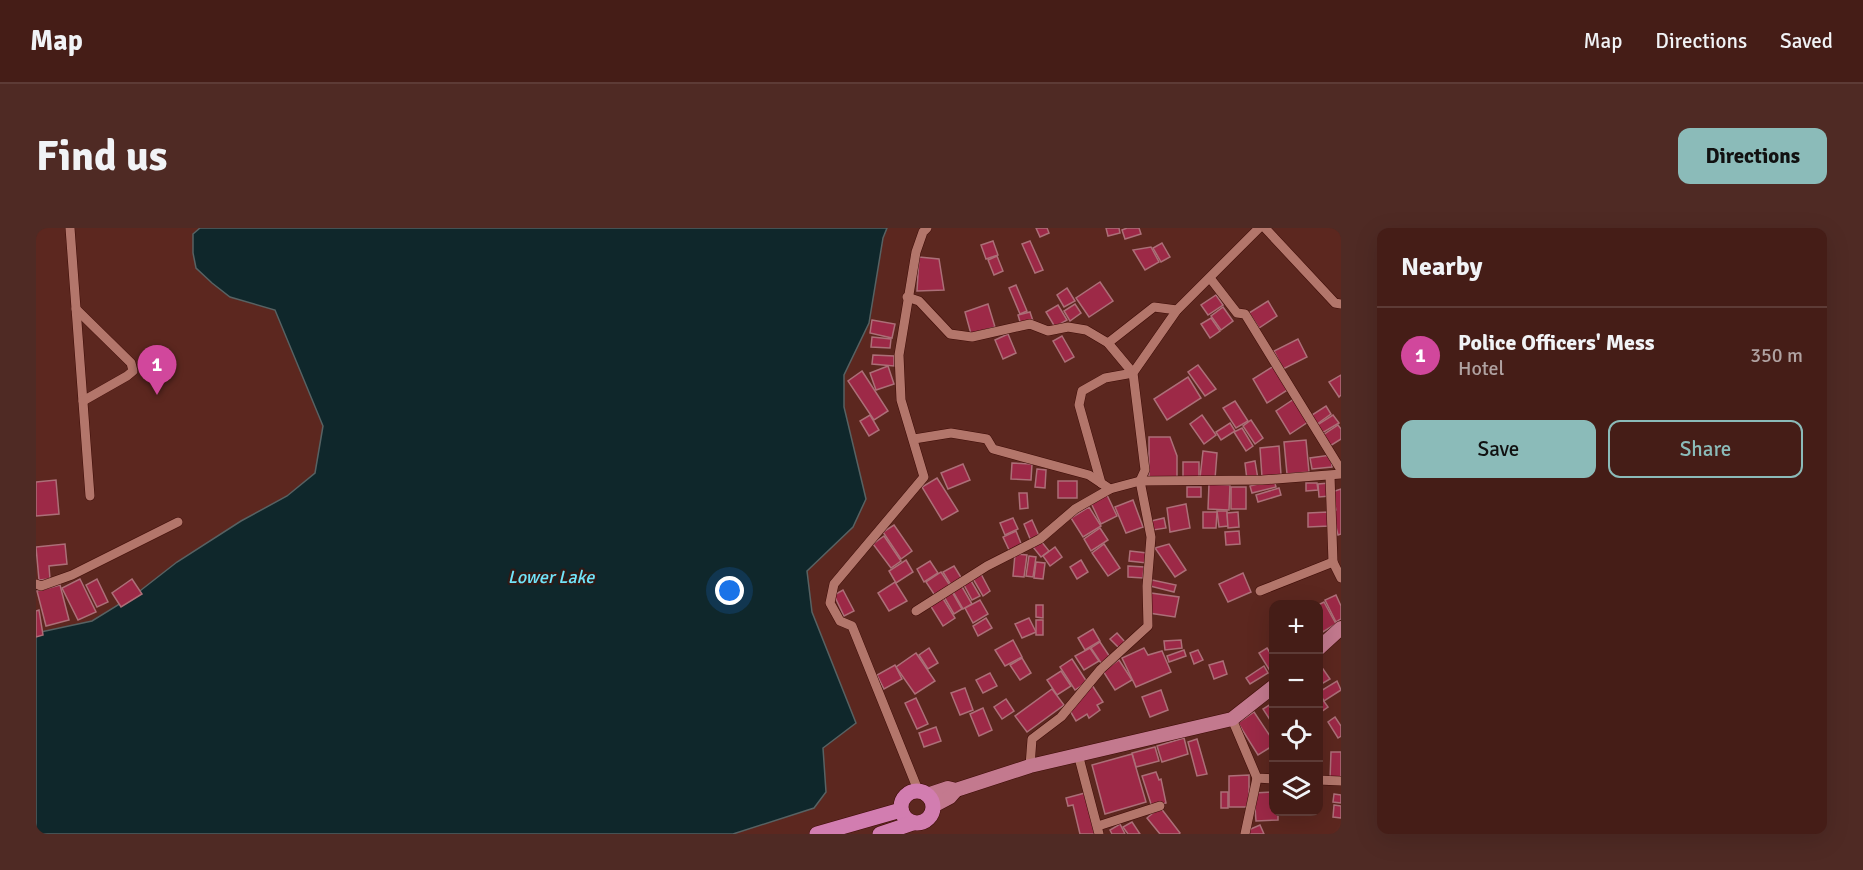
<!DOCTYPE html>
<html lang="en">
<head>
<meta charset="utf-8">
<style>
	:root { --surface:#451d17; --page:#4f2a24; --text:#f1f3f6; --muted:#b0a2a1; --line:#5d3b36; --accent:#8bbbb9 }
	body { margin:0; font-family:Signika,sans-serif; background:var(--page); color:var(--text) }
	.controls { position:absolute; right:18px; bottom:18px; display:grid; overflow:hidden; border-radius:12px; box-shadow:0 6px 24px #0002 }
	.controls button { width:54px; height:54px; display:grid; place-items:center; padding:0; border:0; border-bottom:2px solid var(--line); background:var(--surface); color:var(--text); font:30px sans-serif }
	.you { position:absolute; left:694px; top:363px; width:21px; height:21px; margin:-15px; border:4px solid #fff; border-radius:50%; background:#1a73e8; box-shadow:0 0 0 9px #1a73e833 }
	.badge { display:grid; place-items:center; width:39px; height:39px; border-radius:50%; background:var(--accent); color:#fff; font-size:20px; font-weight:700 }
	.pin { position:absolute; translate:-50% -50px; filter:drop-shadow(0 2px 3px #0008) }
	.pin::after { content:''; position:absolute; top:32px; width:21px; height:18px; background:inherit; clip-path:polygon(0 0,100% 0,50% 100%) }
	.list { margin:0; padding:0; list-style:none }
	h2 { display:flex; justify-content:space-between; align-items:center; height:78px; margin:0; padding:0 24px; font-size:26px }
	h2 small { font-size:20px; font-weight:400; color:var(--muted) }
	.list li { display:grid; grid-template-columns:39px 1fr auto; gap:18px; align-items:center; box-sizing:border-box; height:96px; padding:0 24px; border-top:2px solid var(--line) }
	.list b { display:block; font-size:22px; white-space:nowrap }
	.list p { margin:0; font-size:20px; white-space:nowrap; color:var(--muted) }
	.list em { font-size:20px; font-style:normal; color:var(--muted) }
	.actions { display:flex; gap:12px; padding:18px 24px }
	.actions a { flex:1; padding:14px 0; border:2px solid var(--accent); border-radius:12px; text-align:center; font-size:21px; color:var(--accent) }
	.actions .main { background:var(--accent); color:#111 }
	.icon { flex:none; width:33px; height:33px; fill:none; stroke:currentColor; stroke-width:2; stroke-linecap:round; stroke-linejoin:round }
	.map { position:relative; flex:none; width:1305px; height:606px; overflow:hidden; border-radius:12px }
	header { display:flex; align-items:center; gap:36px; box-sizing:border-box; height:84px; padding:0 30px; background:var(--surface); border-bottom:2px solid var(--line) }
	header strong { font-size:28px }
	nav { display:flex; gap:33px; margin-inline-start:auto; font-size:21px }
	.intro { display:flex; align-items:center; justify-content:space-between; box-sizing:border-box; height:144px; padding:0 36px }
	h1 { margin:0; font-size:42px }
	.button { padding:15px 27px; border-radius:12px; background:var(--accent); color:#111; font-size:21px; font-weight:700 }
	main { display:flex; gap:36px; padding:0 36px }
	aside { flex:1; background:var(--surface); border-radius:12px; box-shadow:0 6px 24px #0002 }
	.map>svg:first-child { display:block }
	.water { fill:#0f272b; stroke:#576263; stroke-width:1.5 }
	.building { fill:#9d2947; stroke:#ac6f78; stroke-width:1.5 }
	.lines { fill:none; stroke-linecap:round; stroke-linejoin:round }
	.minor-casing { stroke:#3e0c07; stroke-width:10 }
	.secondary-casing { stroke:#3e0c07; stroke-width:15 }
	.primary-casing { stroke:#3e0c07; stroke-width:16 }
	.minor { stroke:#b3766b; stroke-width:9 }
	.secondary { stroke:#c3798e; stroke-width:14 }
	.primary { stroke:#d27db0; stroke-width:15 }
	.labels { text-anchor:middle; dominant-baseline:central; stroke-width:4.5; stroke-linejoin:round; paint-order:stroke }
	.water-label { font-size:18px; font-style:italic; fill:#71e6fb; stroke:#311915 }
</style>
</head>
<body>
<header>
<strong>Map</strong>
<nav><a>Map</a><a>Directions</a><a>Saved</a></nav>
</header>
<div class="intro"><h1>Find us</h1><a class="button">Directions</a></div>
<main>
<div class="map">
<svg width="1305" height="606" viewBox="0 0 1305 606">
	<rect width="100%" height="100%" fill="#5c271f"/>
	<polygon class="water" points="164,0 851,0 847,10 833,95 808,147 808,179 830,271 817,299 771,343 776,384 820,495 787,520 790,564 778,580 697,606 0,606 0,405 56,393 100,366 141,334 205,293 251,268 279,245 287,198 239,82 194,69 176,55 160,40 157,25 157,6"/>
	<g class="building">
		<polygon points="1000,0 1011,0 1013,5 1004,9"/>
		<polygon points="1070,0 1083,0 1084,5 1072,8"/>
		<polygon points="1091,0 1103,0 1105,6 1089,11 1086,2"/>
		<polygon points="957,13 962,27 950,31 945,17"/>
		<polygon points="994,13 1007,42 999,45 986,16"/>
		<polygon points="1126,15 1134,29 1125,34 1117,20"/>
		<polygon points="1115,19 1123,34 1109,42 1097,22"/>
		<polygon points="961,28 967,43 958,47 952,32"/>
		<polygon points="883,29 903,31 908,62 881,63"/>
		<polygon points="1064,54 1077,73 1053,89 1040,70"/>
		<polygon points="980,57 991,83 984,86 973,60"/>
		<polygon points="1031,60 1039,73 1028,79 1021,67"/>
		<polygon points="1180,67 1187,77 1172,87 1165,77"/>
		<polygon points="1232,73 1241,88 1223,100 1213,85"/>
		<polygon points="952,76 959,99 935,106 929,84"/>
		<polygon points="1039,76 1045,85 1034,93 1028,83"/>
		<polygon points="1022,77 1031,92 1019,99 1010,84"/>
		<polygon points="1187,79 1197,93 1185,102 1175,88"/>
		<polygon points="994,84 997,93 985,97 982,87"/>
		<polygon points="1175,90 1184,103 1174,110 1165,96"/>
		<polygon points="836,92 859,96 856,110 834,105"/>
		<polygon points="972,106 980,125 967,131 959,112"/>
		<polygon points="1026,108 1038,129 1029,134 1017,113"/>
		<polygon points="836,109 855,111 854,120 835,119"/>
		<polygon points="1262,111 1271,129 1247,141 1238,123"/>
		<polygon points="837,127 858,128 858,138 836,136"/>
		<polygon points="1162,137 1180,161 1169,168 1152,144"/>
		<polygon points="852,138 858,156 840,162 834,145"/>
		<polygon points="1238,138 1253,161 1231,175 1217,151"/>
		<polygon points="826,143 852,183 838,192 812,153"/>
		<polygon points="1305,147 1305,167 1303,169 1293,154"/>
		<polygon points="1152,149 1165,170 1131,192 1118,171"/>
		<polygon points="1258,171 1272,194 1254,206 1240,183"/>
		<polygon points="1199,173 1212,193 1200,200 1187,180"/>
		<polygon points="1290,178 1295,186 1281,196 1276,187"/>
		<polygon points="834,187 843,202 833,208 824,193"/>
		<polygon points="1166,187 1180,207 1168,216 1154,196"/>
		<polygon points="1297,187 1303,195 1286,205 1281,197"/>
		<polygon points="1215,192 1227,210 1219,216 1207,198"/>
		<polygon points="1194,195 1199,203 1185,212 1180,204"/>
		<polygon points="1302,197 1305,201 1305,211 1294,218 1287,207"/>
		<polygon points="1206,200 1217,218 1210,223 1198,204"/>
		<polygon points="1113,209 1134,209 1141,228 1141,249 1113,249"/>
		<polygon points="1270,212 1273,244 1251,246 1248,214"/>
		<polygon points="1243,218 1245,247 1226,249 1224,220"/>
		<polygon points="1167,223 1181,225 1179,251 1164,250"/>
		<polygon points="1295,227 1296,239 1276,241 1274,230"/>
		<polygon points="1219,233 1222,251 1211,252 1209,235"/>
		<rect x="1147" y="234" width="16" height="17"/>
		<polygon points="976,235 996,236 995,252 975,251"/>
		<polygon points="927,236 934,252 912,261 905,245"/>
		<polygon points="1001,241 1010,242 1009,260 999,259"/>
		<polygon points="901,250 922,283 906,292 886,259"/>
		<polygon points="20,252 23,286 0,288 0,254"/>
		<polygon points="1238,252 1240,259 1216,265 1214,258"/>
		<rect x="1022" y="253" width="19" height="17"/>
		<polygon points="1270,255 1281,255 1282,262 1270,263"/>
		<polygon points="1293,255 1294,268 1283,269 1282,256"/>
		<polygon points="1173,256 1194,257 1193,282 1172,281"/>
		<rect x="1151" y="259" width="14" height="10"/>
		<rect x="1195" y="259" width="15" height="22"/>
		<polygon points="1243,260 1245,267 1222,274 1220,267"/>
		<polygon points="1305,261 1305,306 1302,307 1296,283 1300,282 1296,264"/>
		<polygon points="983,265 991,265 992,280 984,281"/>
		<polygon points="1071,267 1081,288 1065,296 1055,275"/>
		<polygon points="1097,272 1107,299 1090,305 1079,279"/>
		<polygon points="1150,276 1154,300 1134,304 1131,280"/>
		<polygon points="1053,279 1065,298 1047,309 1035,290"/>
		<polygon points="1181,283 1191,283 1192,298 1183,299"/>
		<polygon points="1167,284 1181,284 1180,300 1167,300"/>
		<polygon points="1202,284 1203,299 1192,300 1191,285"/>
		<polygon points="1292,284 1293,298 1272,299 1272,285"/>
		<polygon points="977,290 982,301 969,307 964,295"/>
		<polygon points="1128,290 1130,300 1117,302 1115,293"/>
		<polygon points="996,292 1004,310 995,313 988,296"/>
		<polygon points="858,297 876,323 865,331 847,304"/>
		<polygon points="1064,300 1072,312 1055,323 1048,311"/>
		<polygon points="980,303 986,318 974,324 967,309"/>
		<polygon points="1203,303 1204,316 1190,317 1189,304"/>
		<polygon points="848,308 865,333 855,340 837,316"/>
		<polygon points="1005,313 1013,323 1005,329 997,319"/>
		<polygon points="29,316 31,336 13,338 14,351 3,352 0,319"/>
		<polygon points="1068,316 1084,340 1072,348 1056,325"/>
		<polygon points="1133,316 1150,342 1139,349 1119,320"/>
		<polygon points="1019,319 1026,329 1014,338 1007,328"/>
		<polygon points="1094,323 1111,325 1111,335 1093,333"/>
		<polygon points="979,326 991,327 988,349 977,348"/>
		<polygon points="993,328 1000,329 997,349 990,348"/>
		<polygon points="870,332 877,344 860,355 853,343"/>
		<polygon points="1045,332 1052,344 1041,351 1034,339"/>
		<polygon points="894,333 902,345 888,354 881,341"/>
		<polygon points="1000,334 1009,335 1007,351 998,350"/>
		<polygon points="918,338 926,351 915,357 907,344"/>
		<polygon points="1092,338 1108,339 1107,350 1092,349"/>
		<polygon points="905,344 915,359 900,369 890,354"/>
		<polygon points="944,344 954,363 947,368 936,349"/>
		<polygon points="1207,345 1215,364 1192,374 1183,356"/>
		<polygon points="44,351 60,384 42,392 26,360"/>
		<polygon points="61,351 72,374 61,379 50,357"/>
		<polygon points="96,351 106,366 85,379 76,365"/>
		<polygon points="934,351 944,368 936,372 927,355"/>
		<polygon points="1116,352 1140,357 1138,364 1114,358"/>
		<polygon points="859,354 871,373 853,383 842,365"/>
		<polygon points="24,357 33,392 10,398 1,363"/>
		<polygon points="925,357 936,376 927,381 916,362"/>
		<polygon points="807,362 818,383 808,388 798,367"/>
		<polygon points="915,362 926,381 918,386 907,367"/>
		<polygon points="1115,365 1143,369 1139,389 1113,385"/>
		<polygon points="1300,367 1305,378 1305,391 1300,394 1289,372"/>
		<polygon points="906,369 919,390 907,398 894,377"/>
		<polygon points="944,372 952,386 937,395 929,380"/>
		<polygon points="1288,374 1300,396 1285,405 1282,401 1282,377"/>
		<polygon points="1000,377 1007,377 1007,390 1000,389"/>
		<polygon points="3,382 7,407 0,409 0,383"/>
		<polygon points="950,390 956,400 942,408 937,398"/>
		<polygon points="993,390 1000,404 986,410 979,396"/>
		<rect x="1000" y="392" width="7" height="15"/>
		<polygon points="1057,401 1064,413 1049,422 1042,410"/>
		<polygon points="1081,405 1089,414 1083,420 1074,411"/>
		<polygon points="977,412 986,429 969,438 959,422"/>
		<polygon points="1145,412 1146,420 1129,422 1128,413"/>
		<polygon points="1064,414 1074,429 1065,435 1055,420"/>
		<polygon points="893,420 902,435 892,441 883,427"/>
		<polygon points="1054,420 1063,433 1048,442 1039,428"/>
		<polygon points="1108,420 1112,427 1126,423 1135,444 1100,459 1086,430"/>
		<polygon points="1231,420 1238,431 1238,440 1234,443 1223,425"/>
		<polygon points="1148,422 1150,428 1133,434 1131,428"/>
		<polygon points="1162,422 1167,432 1158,436 1154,425"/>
		<polygon points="880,425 899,453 879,466 860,439"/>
		<polygon points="986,430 995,445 984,452 974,437"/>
		<polygon points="1036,431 1051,454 1039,462 1024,439"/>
		<polygon points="1083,432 1096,452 1079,462 1067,443"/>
		<polygon points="1187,433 1191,446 1178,451 1173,437"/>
		<polygon points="859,437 866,451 848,461 841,447"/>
		<polygon points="1228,438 1232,445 1214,456 1210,450"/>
		<polygon points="1287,441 1294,451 1282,458 1282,444"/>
		<polygon points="1025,443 1035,458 1021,467 1011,452"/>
		<polygon points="954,445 961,458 947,465 940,452"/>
		<polygon points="1301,453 1305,462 1288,473 1283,464"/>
		<polygon points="1056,457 1067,474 1061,477 1064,482 1053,490 1051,486 1040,493 1033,481"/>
		<polygon points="929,460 937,482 924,487 915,465"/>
		<polygon points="1016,461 1028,477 991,504 979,488"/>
		<polygon points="1125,462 1132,482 1114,489 1106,469"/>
		<polygon points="1282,465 1292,479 1282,486"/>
		<polygon points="880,470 892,496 881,501 869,475"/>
		<polygon points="970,471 978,483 966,491 958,479"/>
		<polygon points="1238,474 1238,498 1227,481"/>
		<polygon points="947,480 956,502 943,508 934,486"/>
		<polygon points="1218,484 1238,514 1238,517 1222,527 1202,495"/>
		<polygon points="1299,489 1305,498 1305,508 1302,510 1292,494"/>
		<polygon points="900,499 905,513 888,519 883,505"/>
		<polygon points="1148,510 1152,526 1126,534 1121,518"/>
		<polygon points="1161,511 1171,546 1161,548 1152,514"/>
		<polygon points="1119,519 1123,533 1100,539 1096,525"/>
		<polygon points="1295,524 1305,524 1305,552 1294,552"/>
		<polygon points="1096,526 1110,574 1069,586 1056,537"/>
		<polygon points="1120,544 1123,552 1125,551 1130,575 1116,579 1106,548"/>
		<polygon points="1213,547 1213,579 1193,579 1193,548"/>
		<rect x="1185" y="564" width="7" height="16"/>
		<polygon points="1238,564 1238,584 1242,584 1242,592 1220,593 1218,565"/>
		<polygon points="1049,565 1059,606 1044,606 1037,577 1032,578 1030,570"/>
		<polygon points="1298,566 1305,567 1305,575 1297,574"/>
		<polygon points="1298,577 1305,578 1305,590 1297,589"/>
		<polygon points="1124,579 1144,605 1143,606 1124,606 1111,590"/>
		<polygon points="1096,594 1104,606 1092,606 1087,599"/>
		<polygon points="1084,596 1089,606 1076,606 1074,602"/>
		<polygon points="1224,597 1228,606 1211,606 1210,603"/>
	</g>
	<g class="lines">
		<defs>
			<g id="minor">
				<polyline points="34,0 54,268"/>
				<polyline points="1229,0 1299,75 1305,76"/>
				<polyline points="1174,50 1201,85 1209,86 1305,242"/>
				<polyline points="871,69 883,73 914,106 936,109 994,96 1012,103 1032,99 1050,102 1072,115 1097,145 1069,150 1046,163 1043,177 1065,255"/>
				<polyline points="40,81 95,135 97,143 91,148 47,173"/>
				<polyline points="1072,115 1118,79 1141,82"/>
				<polyline points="878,211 915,205 951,211 957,221 1053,247 1074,261 1104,253 1226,252 1305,246"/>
				<polyline points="1294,248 1297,334 1305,350"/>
				<polyline points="0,356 5,358 36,347 142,294"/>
				<polyline points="1224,363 1297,334"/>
				<polyline points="880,383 951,338 1004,311 1039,281 1074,261"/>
				<polyline points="1196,491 1221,550 1238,551"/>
				<polyline points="1042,526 1063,606"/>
				<polyline points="994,538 996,511 1025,489 1065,441 1112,398 1111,358 1115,309 1104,253 1109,242 1097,145 1141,82 1223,0"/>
				<polyline points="1282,552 1305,553"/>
				<polyline points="882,562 816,398 804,393 794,375 798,356 888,249 865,172 863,127 880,24 887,4 891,0"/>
				<polyline points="1062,598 1124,578"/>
				<polyline points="1209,606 1221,550"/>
			</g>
			<g id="secondary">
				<polyline points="1282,421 1305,400"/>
				<polyline points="891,567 912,560 920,562 994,538 1196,491 1238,458"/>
				<polyline points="897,578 914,569 920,562"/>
			</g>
			<g id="primary">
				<circle cx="881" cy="579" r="16"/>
				<polyline points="781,606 865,582"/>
				<polyline points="844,606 877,595"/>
			</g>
		</defs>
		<use href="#minor" class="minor-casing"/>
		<use href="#secondary" class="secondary-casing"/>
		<use href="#primary" class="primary-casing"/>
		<use href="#minor" class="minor"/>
		<use href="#secondary" class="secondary"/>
		<use href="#primary" class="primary"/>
	</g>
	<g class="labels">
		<g class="water-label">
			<text x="515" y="349">Lower Lake</text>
		</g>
	</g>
</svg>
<div class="controls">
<button>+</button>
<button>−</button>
<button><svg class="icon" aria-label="locate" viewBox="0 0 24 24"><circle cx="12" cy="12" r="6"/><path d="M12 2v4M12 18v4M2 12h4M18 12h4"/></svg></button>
<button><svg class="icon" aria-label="layers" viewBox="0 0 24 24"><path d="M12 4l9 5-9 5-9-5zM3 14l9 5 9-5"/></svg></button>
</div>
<div class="you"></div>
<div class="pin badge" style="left:121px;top:167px;background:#d1479c">1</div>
</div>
<aside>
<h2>Nearby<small></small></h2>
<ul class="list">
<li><span class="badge" style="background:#d1479c">1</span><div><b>Police Officers' Mess</b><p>Hotel</p></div><em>350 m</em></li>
</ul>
<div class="actions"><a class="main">Save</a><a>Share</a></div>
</aside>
</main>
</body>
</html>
